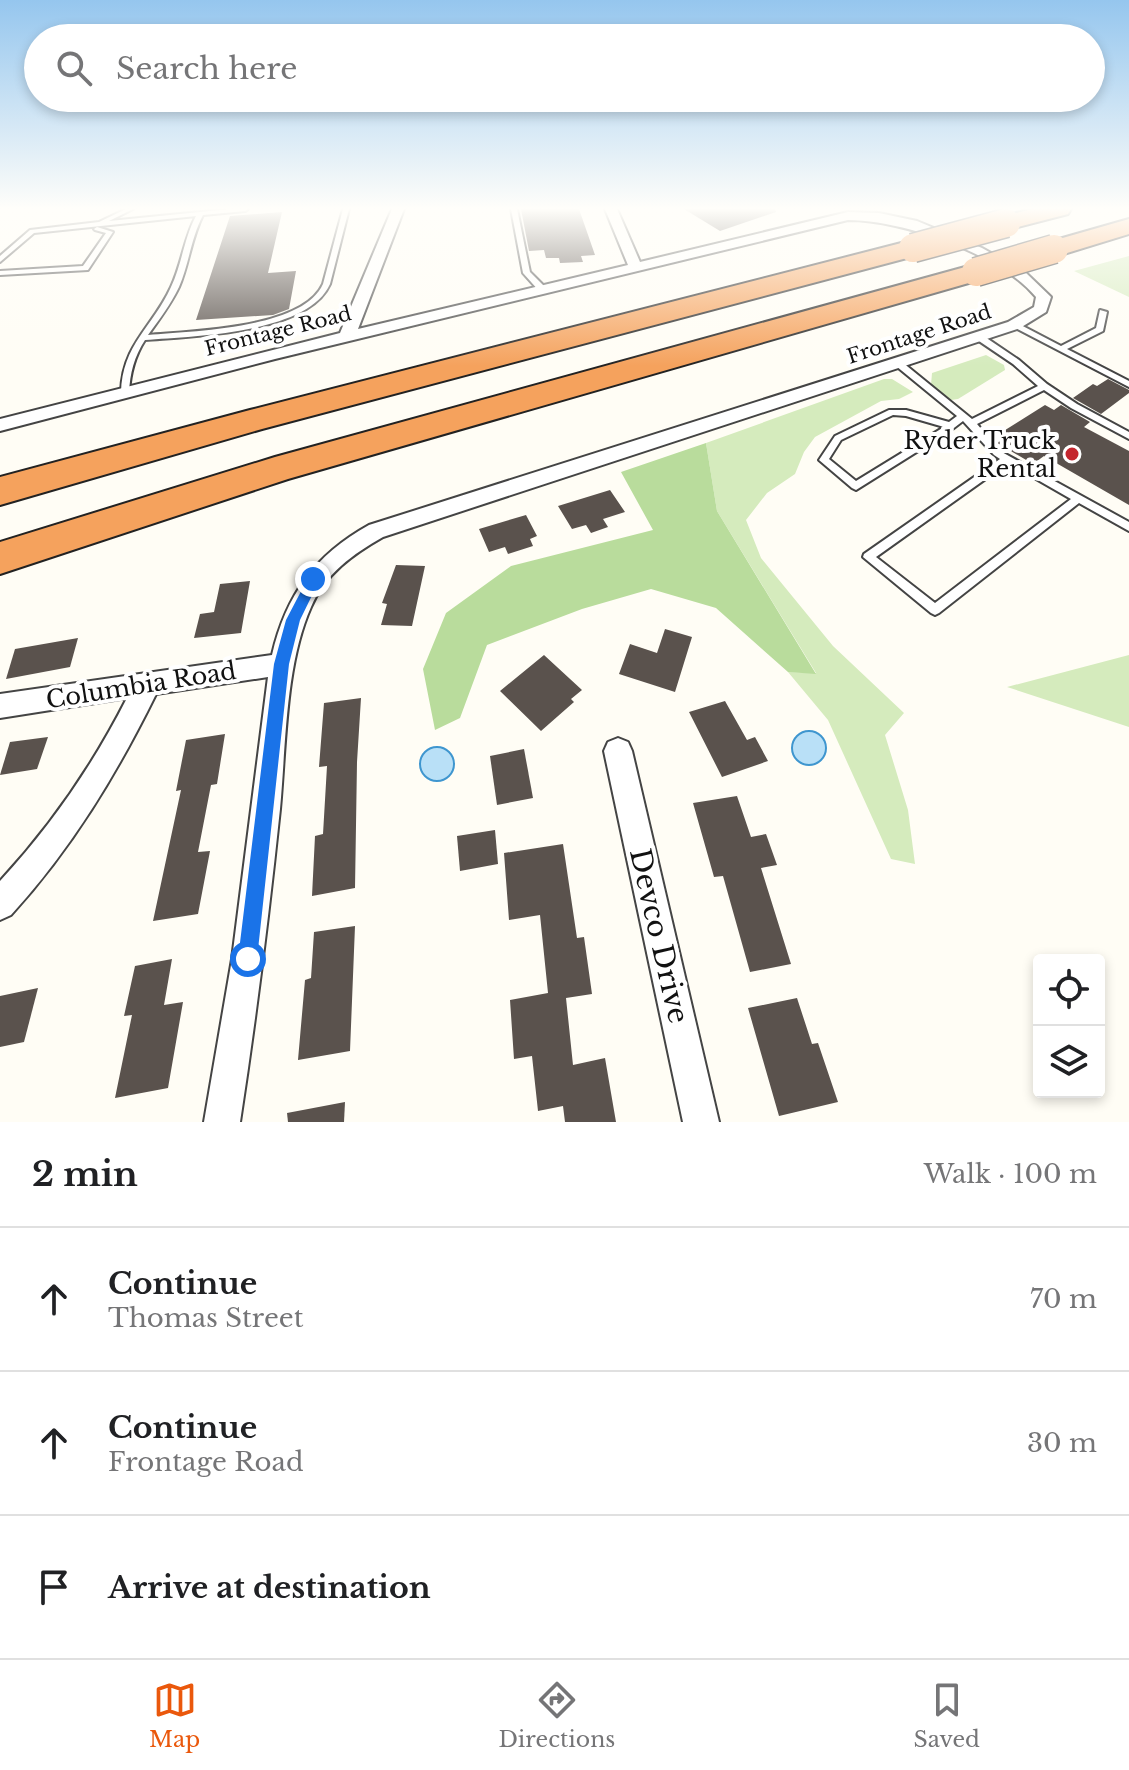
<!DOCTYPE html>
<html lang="en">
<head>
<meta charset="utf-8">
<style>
	:root { --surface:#fff; --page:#f6f6f6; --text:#202124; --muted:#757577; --line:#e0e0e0; --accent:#ea580c }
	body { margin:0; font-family:"Libre Baskerville",serif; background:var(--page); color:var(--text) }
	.controls { position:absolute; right:24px; bottom:24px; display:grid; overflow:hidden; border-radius:8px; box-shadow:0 4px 12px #0003 }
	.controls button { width:72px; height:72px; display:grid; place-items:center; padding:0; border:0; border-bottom:2px solid var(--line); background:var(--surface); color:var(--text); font:40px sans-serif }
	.stop { position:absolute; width:24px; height:24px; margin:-18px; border:6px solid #1a73e8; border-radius:50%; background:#fff }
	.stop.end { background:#1a73e8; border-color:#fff; box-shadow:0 2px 8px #0008 }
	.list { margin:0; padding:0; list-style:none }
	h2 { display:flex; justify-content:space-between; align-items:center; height:104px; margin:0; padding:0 32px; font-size:34px }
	h2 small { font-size:26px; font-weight:400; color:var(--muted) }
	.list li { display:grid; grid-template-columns:52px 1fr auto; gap:24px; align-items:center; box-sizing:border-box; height:144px; padding:0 32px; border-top:2px solid var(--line) }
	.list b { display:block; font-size:30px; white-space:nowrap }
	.list p { margin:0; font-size:26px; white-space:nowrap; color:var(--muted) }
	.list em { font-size:26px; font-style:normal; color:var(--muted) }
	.icon { flex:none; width:44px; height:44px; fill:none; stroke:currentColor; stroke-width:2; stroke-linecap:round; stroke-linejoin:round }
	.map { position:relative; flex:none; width:1129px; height:1122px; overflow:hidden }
	.search { position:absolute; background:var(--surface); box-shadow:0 4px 12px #0003; left:24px; right:24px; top:24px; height:88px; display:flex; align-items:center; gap:20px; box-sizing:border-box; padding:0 28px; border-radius:44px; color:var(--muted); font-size:30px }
	.sheet { height:536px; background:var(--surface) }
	nav { display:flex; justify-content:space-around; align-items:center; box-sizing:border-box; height:112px; border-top:2px solid var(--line); background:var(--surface); font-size:22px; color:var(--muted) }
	nav a { display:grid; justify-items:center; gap:4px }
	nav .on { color:var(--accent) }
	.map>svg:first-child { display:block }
	.green { fill:#d5ebbd }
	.forest { fill:#b9dc9c }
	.water { fill:#b9e0f7; stroke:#3f96cf; stroke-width:2 }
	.building { fill:#5a524d }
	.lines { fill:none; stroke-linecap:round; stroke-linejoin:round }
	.service-casing { stroke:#444; stroke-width:4 }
	.minor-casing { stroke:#444; stroke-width:4 }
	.motorway-casing { stroke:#222; stroke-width:4 }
	.service { fill:#fff; fill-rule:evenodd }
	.minor { fill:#fff; fill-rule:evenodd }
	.motorway { fill:#f5a25d; fill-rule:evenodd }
	.motorway-bridge-casing { stroke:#222; stroke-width:31; stroke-linecap:butt }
	.motorway-bridge { stroke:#f5a25d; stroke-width:28 }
	.route { fill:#1a73e8 }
	.poi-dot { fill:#c4262e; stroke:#fff; stroke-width:3 }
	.labels { text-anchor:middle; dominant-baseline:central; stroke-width:8; stroke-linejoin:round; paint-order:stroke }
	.far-street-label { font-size:20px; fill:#111; stroke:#fff }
	.poi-label { font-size:24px; fill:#111; stroke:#fff; text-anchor:end }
	.street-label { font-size:24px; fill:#111; stroke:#fff }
	.near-street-label { font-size:28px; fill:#111; stroke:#fff }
</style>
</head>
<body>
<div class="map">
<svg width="1129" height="1122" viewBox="0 0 1129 1122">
	<rect width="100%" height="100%" fill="#fffdf5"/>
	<g class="green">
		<polygon points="1129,256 1129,297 1074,271"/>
		<polygon points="986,355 1004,365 1005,370 958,399 951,400 931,385 932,373"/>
		<polygon points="884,379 892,379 913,392 899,399 881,401 815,437 804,452 795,474 767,493 746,520 761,558 833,646 904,713 885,735 908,810 915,864 891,859 828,720 788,672 816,673 717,511 706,443"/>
		<polygon points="1129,655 1129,727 1007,687"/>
	</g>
	<polygon class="forest" points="706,443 717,511 816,674 788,672 716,608 651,589 582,609 487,645 460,718 435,730 423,669 446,613 511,566 653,530 621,472"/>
	<g class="water">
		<circle cx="809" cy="748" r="17"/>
		<circle cx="437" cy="764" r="17"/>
	</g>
	<g class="building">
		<polygon points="521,209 579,209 595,255 581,256 583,262 560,263 559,258 546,258 544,250 529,251"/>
		<polygon points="684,209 775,209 776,212 720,231"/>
		<polygon points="282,212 268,273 296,271 289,309 273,315 196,320 230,216"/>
		<polygon points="1108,379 1129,390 1129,393 1101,414 1073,398 1093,384 1097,386"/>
		<polygon points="1045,405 1054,410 1061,405 1090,422 1084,427 1129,451 1129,505 1044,456 1033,464 997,443 1007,436 1002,432"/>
		<polygon points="610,490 625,512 603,519 608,527 591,533 586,525 572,529 558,506"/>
		<polygon points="526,515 537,536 530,539 533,546 508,554 505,547 489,552 479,529"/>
		<polygon points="396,565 425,566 412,626 381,625 387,604 382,603"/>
		<polygon points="250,581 241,633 194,638 200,614 214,612 220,584"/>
		<polygon points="665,629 692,637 675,692 619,674 630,644 657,653"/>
		<polygon points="78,638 70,667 6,679 15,649"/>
		<polygon points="544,655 582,690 571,699 574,702 541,731 500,691"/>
		<polygon points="361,698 357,762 355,888 312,896 315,836 323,834 327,766 319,767 324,703"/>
		<polygon points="725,701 747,740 755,737 768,761 722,777 689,712"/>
		<polygon points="225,734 217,784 211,785 198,852 210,851 198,914 153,921 181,790 176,791 186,740"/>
		<polygon points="48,737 37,769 0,775 10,742"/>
		<polygon points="524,749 533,798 497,805 490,756"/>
		<polygon points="737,796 751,837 766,834 777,865 761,868 791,964 750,972 723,876 714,877 693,803"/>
		<polygon points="495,830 498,864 460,871 457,836"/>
		<polygon points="563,844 577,938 584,937 592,994 566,998 573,1065 605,1058 616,1122 565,1122 563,1106 538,1111 532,1056 514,1059 510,1000 548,993 540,915 509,920 504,853"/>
		<polygon points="355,926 350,1051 298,1060 305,980 311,978 314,932"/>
		<polygon points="172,959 164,1005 183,1002 168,1088 115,1098 132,1015 124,1016 135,966"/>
		<polygon points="38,988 24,1042 0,1047 0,996"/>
		<polygon points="797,998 812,1044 818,1043 838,1102 779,1116 748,1008"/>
		<polygon points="345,1102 344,1122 288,1122 287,1113"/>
	</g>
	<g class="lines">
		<defs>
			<g id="service">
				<path d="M126,209H133L109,221L230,209H248L245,211L203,215C191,238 189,264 179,287C171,304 159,320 148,335C192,331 303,329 323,284L343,209H349L330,284C308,334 193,336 145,340C134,357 130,373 129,393L125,396L121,393C122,344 153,327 171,287C182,264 184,238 196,216L34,233L0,262V256L30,230L99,222Z"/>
				<polygon points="511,209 517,209 530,272 546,288 546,292 540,292 523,273"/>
				<polygon points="97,227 113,232 88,270 0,275 0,271 83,266 106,233 95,230 94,229"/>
				<polygon points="1100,310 1107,312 1103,331 1067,349 1129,381 1129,387 1010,325 1017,323 1061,346 1096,328"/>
				<path d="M976,335H982L1019,360L1047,384L1077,404L1129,432V439L1071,408L1044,390L977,424L1000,451L1129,522V531L1079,503L939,613L935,615L931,613L863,557L864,554L1000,459L994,455L963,421L950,431L856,490L852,488L819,460L835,436L889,410H906L949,422L957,416L896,366V362H902L972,419L1038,386L1013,364L976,339ZM893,415L906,416L944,427L856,481L829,459L841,440ZM1008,463L1071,499L935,603L876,557Z"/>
			</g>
			<g id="minor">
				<path d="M392,209H404L358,329L628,265L605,209H617L640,262L848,212L879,213L917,221L982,248L1025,272L1051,297L1046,312L1020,328L383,537C353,554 325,574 311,607C285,665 286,746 280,809C269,914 256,1018 240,1122H204L232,959L268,677L156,694C116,775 72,848 11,915L0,920V881C51,826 93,765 127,698L0,718V694L272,655C286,595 315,555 369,525L1008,322L1034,307L1036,297C1000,254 903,220 848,220L275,359L0,431V419L340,333Z"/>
				<polygon points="618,738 628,742 632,751 719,1122 683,1122 604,751 608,742"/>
			</g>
			<g id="motorway">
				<polygon points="1032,209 1071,209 1068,214 1006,230 997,228 994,223 997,218"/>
				<polygon points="1129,219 1129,234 1054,257 1045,255 1041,249 1045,243"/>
				<polygon points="913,240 922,242 926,248 922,254 262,429 0,505 0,477 250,410"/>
				<polygon points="976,264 986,266 990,272 986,278 288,479 0,574 0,542 275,457"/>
			</g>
		</defs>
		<use href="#service" class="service-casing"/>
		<use href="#minor" class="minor-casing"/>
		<use href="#motorway" class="motorway-casing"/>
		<use href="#service" class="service"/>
		<use href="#minor" class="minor"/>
		<use href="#motorway" class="motorway"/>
		<defs>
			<g id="motorway-bridge">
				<polyline points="913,248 1006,223"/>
				<polyline points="976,272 1054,249"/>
			</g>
		</defs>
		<use href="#motorway-bridge" class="motorway-bridge-casing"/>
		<use href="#motorway-bridge" class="motorway-bridge"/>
	</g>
	<linearGradient id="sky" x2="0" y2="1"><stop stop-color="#95c6ee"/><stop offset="0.57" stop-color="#fffefa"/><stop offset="1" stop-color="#fffefa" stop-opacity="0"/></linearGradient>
	<rect width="1129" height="366" fill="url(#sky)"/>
	<polygon class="route" points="313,574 320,579 300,620 289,664 257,959 254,966 248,969 241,966 238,959 274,664 286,620 309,576"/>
	<circle class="poi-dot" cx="1072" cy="454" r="8"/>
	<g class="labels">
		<g class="far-street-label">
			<text transform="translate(278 331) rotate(-14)">Frontage Road</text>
			<text transform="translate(919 334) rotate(-18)">Frontage Road</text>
		</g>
		<g class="poi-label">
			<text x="1056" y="440">Ryder Truck<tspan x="1056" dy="28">Rental</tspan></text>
		</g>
		<g class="street-label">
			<text transform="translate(141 685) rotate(-9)">Columbia Road</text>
		</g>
		<g class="near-street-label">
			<text transform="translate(659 936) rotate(77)">Devco Drive</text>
		</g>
	</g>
</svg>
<div class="controls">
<button><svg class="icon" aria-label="locate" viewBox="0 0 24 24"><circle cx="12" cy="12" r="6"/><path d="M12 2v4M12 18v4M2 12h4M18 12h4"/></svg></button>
<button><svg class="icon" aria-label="layers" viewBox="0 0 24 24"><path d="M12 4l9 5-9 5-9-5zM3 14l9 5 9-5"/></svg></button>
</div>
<div class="stop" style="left:248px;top:959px"></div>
<div class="stop end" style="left:313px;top:579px"></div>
<div class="search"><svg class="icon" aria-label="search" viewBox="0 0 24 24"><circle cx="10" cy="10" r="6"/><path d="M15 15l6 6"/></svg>Search here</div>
</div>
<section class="sheet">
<h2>2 min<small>Walk · 100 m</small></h2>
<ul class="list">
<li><svg class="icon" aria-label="ahead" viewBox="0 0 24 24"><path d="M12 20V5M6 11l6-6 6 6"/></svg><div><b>Continue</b><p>Thomas Street</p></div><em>70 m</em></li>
<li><svg class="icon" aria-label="ahead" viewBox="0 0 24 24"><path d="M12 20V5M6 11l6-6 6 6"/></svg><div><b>Continue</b><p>Frontage Road</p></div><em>30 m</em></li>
<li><svg class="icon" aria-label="arrive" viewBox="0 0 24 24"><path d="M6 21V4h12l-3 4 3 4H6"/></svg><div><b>Arrive at destination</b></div></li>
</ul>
</section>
<nav>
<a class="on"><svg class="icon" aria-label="map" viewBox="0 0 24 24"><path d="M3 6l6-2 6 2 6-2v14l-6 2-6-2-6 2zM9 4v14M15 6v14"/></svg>Map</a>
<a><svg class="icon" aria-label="directions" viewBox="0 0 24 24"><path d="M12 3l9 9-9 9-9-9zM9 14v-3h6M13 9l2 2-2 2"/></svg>Directions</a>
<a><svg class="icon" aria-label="saved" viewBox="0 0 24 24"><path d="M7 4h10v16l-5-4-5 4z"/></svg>Saved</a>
</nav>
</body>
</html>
